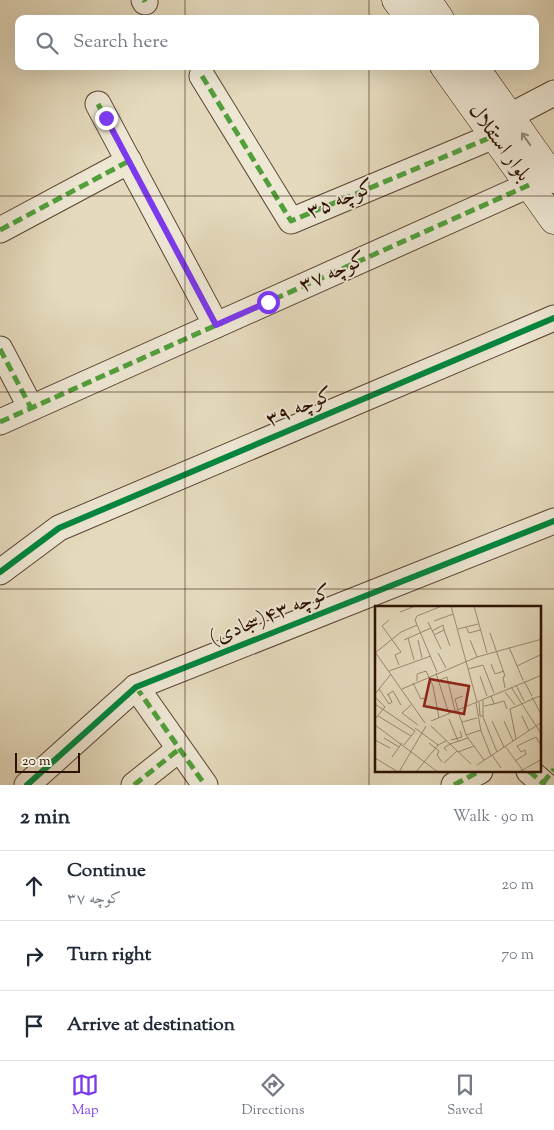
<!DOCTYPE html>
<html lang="en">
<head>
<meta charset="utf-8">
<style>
	:root { --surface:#fff; --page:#f2f2f3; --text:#1f2937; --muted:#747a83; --line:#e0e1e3; --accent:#7c3aed }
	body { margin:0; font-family:"Sorts Mill Goudy",Amiri,serif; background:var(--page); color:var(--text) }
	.scale { position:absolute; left:15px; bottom:12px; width:65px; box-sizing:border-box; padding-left:5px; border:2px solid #2c1101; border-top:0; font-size:14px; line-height:18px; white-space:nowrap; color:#2c1101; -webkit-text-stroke:4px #eee7d4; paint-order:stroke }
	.stop { position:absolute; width:15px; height:15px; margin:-11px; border:4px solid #7c3aed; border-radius:50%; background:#fff }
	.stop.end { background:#7c3aed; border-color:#fff; box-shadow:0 1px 5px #0008 }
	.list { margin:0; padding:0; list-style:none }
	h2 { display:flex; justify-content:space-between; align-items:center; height:65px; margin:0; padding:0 20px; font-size:21px }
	h2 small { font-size:16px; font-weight:400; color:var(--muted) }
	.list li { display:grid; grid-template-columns:32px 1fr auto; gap:15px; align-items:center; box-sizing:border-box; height:70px; padding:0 20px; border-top:1px solid var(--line) }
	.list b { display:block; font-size:19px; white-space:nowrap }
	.list p { margin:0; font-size:16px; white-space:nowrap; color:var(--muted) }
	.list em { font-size:16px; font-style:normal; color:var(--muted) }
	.icon { flex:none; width:28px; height:28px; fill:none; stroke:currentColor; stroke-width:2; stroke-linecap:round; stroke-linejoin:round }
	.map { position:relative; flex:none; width:554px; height:785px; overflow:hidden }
	.search { position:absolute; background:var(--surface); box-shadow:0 5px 20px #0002; left:15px; right:15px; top:15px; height:55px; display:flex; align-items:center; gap:12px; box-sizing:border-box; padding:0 18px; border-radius:10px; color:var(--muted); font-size:19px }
	.sheet { height:275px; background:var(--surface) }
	nav { display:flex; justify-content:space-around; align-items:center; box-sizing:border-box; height:70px; border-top:1px solid var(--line); background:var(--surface); font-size:14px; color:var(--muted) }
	nav a { display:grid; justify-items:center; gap:2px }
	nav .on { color:var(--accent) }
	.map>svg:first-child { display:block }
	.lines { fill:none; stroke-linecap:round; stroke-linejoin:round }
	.minor-casing { stroke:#5a4330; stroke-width:27 }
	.secondary-casing { stroke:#2c1101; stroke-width:29 }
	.minor { stroke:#eee7d4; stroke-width:25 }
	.secondary { stroke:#eee7d4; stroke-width:28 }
	.quiet { stroke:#51a03c; stroke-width:5; stroke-dasharray:10 5; stroke-linecap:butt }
	.cycleway-casing { stroke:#eee7d4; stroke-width:9 }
	.cycleway { stroke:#00873e; stroke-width:6 }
	.oneway { stroke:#978775 }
	.route { stroke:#7c3aed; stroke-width:6 }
	.grid { fill:none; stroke:#2c1101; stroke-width:1; stroke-opacity:0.55 }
	.labels { text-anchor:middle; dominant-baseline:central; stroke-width:4; stroke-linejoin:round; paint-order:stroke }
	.street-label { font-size:21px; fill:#2c1101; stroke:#eee7d4 }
	.inset-road { fill:none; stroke:#9b8a72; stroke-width:1 }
	.view { fill:#8f2418; fill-opacity:0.15; stroke:#8f2418; stroke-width:2.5 }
	.inset-edge { fill:none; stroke:#2c1101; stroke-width:2.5 }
</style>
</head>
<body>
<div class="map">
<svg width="554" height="785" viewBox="0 0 554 785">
	<rect width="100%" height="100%" fill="#e5dabd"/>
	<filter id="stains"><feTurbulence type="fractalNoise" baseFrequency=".004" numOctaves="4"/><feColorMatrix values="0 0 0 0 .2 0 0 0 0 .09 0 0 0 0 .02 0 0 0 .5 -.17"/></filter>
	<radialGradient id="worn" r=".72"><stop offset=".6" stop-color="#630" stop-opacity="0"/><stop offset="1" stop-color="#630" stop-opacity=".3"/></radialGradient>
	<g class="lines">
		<defs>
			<g id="minor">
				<polyline points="144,0 145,2"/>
				<polyline points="202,76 291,221 494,136"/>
				<polyline points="98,104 216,325"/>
				<polyline points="510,116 554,93"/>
				<polyline points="0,230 129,161"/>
				<polyline points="0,349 31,408"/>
				<polyline points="0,422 529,185"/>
				<polyline points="0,572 59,528 554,318"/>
				<polyline points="136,687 205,785"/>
				<polyline points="529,771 545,785"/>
				<polyline points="27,785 136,687 554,521"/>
				<polyline points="134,785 178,750"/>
				<polyline points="454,785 480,771"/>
			</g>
			<g id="secondary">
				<polyline points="396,0 410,19"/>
				<polyline points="427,0 440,19"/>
				<polyline points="444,66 554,220"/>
				<polyline points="474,66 554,179"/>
			</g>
		</defs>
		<use href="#minor" class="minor-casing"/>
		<use href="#secondary" class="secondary-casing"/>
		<use href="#minor" class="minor"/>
		<use href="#secondary" class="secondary"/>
		<g class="quiet">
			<polyline points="144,0 145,2"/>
			<polyline points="202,76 291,221 494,136"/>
			<polyline points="98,104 216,325"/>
			<polyline points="0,230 129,161"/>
			<polyline points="0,349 31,408"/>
			<polyline points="0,422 529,185"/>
			<polyline points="136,687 205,785"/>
			<polyline points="529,771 545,785"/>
			<polyline points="543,783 554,769"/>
			<polyline points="134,785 178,750"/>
			<polyline points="454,785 480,771"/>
		</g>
		<defs>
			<g id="cycleway">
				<polyline points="0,572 59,528 554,318"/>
				<polyline points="27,785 136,687 554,521"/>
			</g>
		</defs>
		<use href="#cycleway" class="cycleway-casing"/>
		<use href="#cycleway" class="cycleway"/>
	</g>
	<defs><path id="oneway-shaft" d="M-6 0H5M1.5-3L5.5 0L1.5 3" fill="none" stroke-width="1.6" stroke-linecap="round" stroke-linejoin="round" transform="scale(1.25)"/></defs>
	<use class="oneway" href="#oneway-shaft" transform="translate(526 139) rotate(-125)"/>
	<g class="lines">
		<polyline class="route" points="106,118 216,325 268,302"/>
	</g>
	<path class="grid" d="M185,0V19M369,0V19M185,66V785M369,66V785M0,196H554M0,392H554M0,589H554"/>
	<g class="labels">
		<g class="street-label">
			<text transform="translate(499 143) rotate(54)">بلوار استقلال</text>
			<text transform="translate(341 200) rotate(-23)">کوچه ۳۵</text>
			<text transform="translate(333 273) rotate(-24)">کوچه ۳۷</text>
			<text transform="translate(300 408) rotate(-23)">کوچه ۳۹</text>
			<text transform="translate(271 616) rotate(-22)">کوچه ۴۳(سجادی)</text>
		</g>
	</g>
	<g transform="translate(375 606)">
		<rect width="166" height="166" fill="#e5dabd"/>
		<path class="inset-road" d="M76,0L102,96M99,0L112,47M25,6L40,0M14,14L7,20L26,46L20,49L24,59M59,15L78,8M53,16L66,43M91,21L94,27L105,24M83,23L103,18M57,25L68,19L69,24M115,27L130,70L128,71L130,82M59,29L69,24L75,40M33,32L39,54M29,34L56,22M43,34L47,52M95,34L102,51M134,41L148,74M0,46L50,117M0,47L26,26L42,19M63,47L71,62M116,58L120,68L129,65M142,60L167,48M93,63L108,59L119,87M14,65L56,50M62,66L40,14L42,10L67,0M61,67L74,108M105,70L112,90M65,74L72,71L80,105M42,75V68L51,65L58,80L64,112M149,75L157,90M38,77L46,93L49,92L50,100M141,79L149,95M136,81L167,129M4,83L14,98L17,96L13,88M27,83L102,51L167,33M130,86L140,99M0,88L16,68M12,89L18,85L26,99M0,91L10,101L0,113M157,91L167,110M108,94V111L122,146M104,96L105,110H108M101,97L106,125L116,150M0,98L40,125L29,139M119,98L129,95L132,103M36,99L27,107L43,119M109,100L119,98L116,90M83,104L80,93L88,90M83,105L91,129L109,154M3,110L36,130M147,110L154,125M74,113L83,135M56,115L167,69M117,115L129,141M129,115L138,135M87,116L102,112M0,119L63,166M56,120L96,158M40,122L63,139M91,129L106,124M9,132L24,141M141,133L135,103L167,89M0,134L15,142M76,134L87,131L85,125M54,137L64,145L62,149L67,156M130,140L149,166M72,145L69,142L75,138L93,132M83,146L99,140M117,149L126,162M17,151L27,137M0,152L23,166M140,155L151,148L150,144L146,146L142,140L161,131L167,141M69,157L82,145M102,159L167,116M24,166L51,120M41,166L63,139L71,135M144,166L167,153"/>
		<path class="view" d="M55,73L94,80L89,108L49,100Z"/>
		<rect width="166" height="166" class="inset-edge"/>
	</g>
	<rect width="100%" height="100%" filter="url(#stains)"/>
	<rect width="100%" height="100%" fill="url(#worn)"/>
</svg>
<div class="scale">20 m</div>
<div class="stop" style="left:268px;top:302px"></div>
<div class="stop end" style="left:106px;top:118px"></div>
<div class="search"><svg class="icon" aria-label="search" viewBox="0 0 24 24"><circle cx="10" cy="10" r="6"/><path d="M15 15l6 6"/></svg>Search here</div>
</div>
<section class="sheet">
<h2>2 min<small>Walk · 90 m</small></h2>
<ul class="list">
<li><svg class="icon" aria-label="ahead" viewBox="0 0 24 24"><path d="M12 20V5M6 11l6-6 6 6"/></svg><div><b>Continue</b><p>کوچه ۳۷</p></div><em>20 m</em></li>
<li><svg class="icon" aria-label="right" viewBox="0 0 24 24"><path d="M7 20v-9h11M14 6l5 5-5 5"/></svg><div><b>Turn right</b></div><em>70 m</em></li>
<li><svg class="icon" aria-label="arrive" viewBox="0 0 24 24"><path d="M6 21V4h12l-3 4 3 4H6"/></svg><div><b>Arrive at destination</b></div></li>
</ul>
</section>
<nav>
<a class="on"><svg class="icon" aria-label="map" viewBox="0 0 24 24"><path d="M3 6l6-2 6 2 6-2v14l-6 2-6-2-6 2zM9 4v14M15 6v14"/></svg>Map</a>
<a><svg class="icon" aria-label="directions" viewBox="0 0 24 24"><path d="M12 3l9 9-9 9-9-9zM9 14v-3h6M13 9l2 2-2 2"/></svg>Directions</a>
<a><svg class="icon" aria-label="saved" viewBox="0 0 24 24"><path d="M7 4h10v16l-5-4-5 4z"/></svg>Saved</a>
</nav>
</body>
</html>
